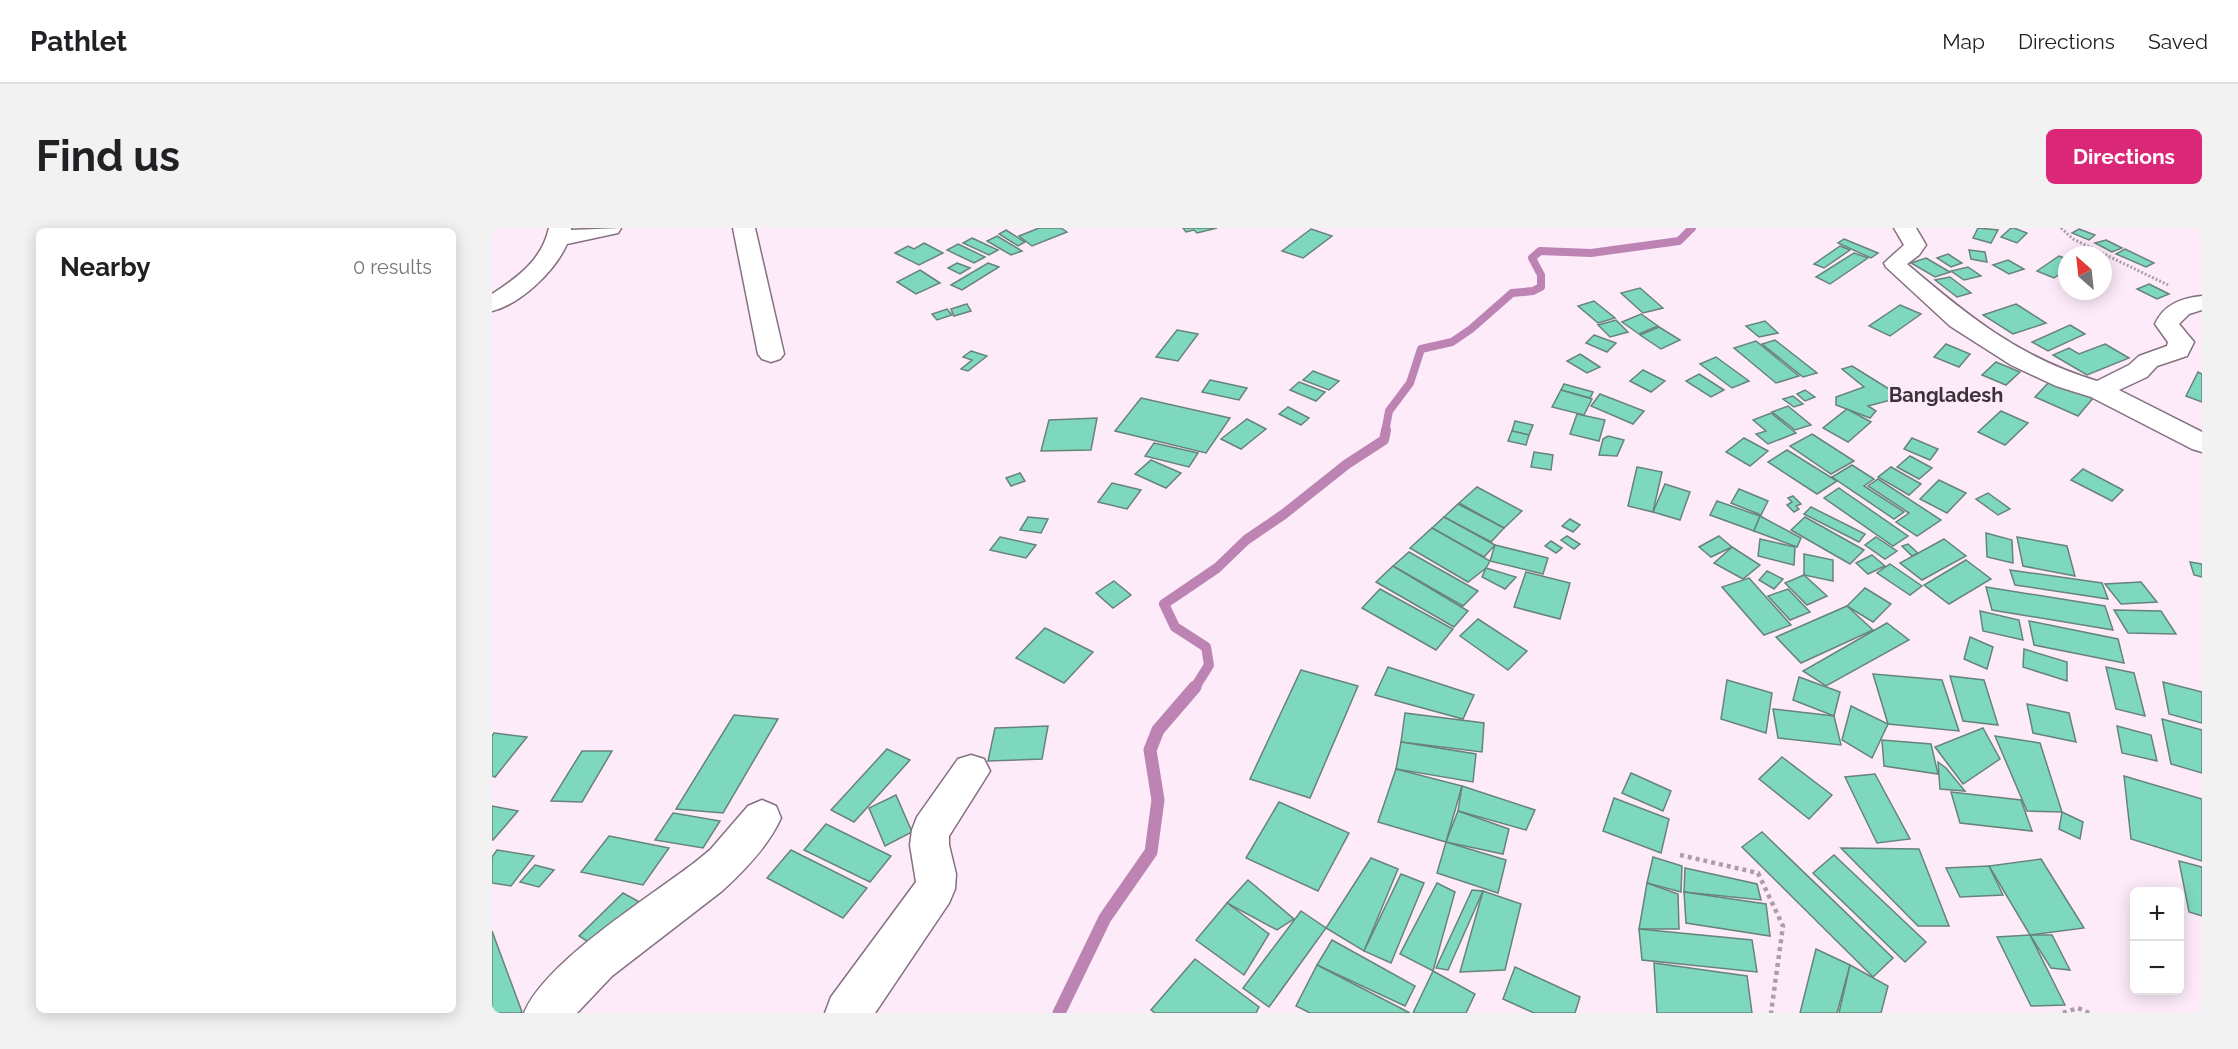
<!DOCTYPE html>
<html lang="en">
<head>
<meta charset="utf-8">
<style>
	:root { --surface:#fff; --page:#f2f2f2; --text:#202124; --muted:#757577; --line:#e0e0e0; --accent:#db2777 }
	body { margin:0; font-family:Raleway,sans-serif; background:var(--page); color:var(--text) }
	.controls { position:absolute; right:18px; bottom:18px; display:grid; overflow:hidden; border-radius:9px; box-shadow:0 3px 15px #0003 }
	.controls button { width:54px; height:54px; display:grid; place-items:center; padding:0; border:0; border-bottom:2px solid var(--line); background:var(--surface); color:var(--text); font:30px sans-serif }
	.compass { position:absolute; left:1566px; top:18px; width:54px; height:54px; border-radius:50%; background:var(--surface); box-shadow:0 3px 15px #0003; rotate:333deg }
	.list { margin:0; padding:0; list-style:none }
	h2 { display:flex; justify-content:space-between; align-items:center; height:78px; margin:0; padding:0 24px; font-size:26px }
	h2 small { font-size:20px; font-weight:400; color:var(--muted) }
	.map { position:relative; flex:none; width:1710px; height:785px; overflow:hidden; border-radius:9px }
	header { display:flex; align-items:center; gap:36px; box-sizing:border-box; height:84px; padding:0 30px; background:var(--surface); border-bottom:2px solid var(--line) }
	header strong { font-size:28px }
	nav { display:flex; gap:33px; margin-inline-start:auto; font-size:21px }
	.intro { display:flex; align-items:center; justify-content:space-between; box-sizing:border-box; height:144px; padding:0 36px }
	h1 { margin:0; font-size:42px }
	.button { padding:15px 27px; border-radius:9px; background:var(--accent); color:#fff; font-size:21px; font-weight:700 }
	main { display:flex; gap:36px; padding:0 36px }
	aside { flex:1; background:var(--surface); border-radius:9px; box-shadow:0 3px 15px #0003 }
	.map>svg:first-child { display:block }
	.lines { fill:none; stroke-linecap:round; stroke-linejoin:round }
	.stream-far2 { stroke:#bc83b3; stroke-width:8 }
	.stream-far1 { stroke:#bc83b3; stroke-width:10 }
	.stream { stroke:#bc83b3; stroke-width:13 }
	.building { fill:#7ed8be; stroke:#67837a; stroke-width:1.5 }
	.street-casing { stroke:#847081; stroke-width:3 }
	.path-far1 { stroke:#ac9ea9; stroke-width:3; stroke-dasharray:2 2; stroke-linecap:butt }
	.path { stroke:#ac9ea9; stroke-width:4.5; stroke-dasharray:4 4; stroke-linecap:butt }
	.street { fill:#fff; fill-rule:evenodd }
	.labels { text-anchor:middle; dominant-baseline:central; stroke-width:4.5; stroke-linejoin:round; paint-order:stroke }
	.quarter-label { font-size:20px; font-weight:bold; fill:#3c333a; stroke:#fdebfa }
</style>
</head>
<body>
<header>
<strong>Pathlet</strong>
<nav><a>Map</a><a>Directions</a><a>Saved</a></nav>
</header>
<div class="intro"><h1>Find us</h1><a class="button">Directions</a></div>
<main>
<aside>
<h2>Nearby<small>0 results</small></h2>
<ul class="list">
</ul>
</aside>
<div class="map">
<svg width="1710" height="785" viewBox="0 0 1710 785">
	<rect width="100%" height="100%" fill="#fdebfa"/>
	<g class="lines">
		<polyline class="stream-far2" points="893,204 897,183 918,155 929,121 960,114 979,101 1020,65 1041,63 1049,59 1049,47 1040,30 1048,23 1099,25 1187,13 1200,0"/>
		<polyline class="stream-far1" points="702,461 717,437 714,419 683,399 672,376 725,340 754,312 792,286 855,236 892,212 894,202"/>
		<polyline class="stream" points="567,785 613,690 659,624 666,572 658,522 666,502 703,459"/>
	</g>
	<g class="building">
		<polygon points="547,0 569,0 575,4 540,18 527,8"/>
		<polygon points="691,0 725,0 705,5 702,2 694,4"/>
		<polygon points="1486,0 1506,2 1499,15 1481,10"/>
		<polygon points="1519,0 1522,0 1535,5 1525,15 1509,9"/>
		<polygon points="819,1 840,8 811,30 790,23"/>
		<polygon points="1587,1 1603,7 1597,12 1580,5"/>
		<polygon points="514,2 533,14 526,18 507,6"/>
		<polygon points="505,8 530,23 519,27 495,13"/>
		<polygon points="480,10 506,22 497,27 471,15"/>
		<polygon points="1352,11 1386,25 1379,30 1346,15"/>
		<polygon points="1614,12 1630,20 1620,24 1603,15"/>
		<polygon points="432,15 451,25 427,37 403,25 416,18 422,21"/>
		<polygon points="466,16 493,29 482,35 455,22"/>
		<polygon points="1348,18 1358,22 1332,40 1322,36"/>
		<polygon points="1633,21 1662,35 1654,39 1624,26"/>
		<polygon points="1477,22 1493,24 1495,34 1479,31"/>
		<polygon points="1362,25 1376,30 1338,56 1324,49"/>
		<polygon points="1456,26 1470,35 1459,39 1445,30"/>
		<polygon points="1567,28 1575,31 1575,41 1562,50 1545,43"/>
		<polygon points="1434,30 1458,44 1443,49 1419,35"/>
		<polygon points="1516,32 1532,41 1517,46 1501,37"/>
		<polygon points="465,35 478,40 468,46 456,40"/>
		<polygon points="496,35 507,39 470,62 459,57"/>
		<polygon points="1476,39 1489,48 1472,52 1459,43"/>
		<polygon points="428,42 448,55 424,66 405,54"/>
		<polygon points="1458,49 1479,65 1465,69 1443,52"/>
		<polygon points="1657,56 1677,66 1665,71 1645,61"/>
		<polygon points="1148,60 1171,80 1151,85 1129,65"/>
		<polygon points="1102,73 1123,90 1106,95 1086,78"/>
		<polygon points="475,76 479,83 462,88 459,81"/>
		<polygon points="1524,76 1554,95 1521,106 1491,87"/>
		<polygon points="1408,77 1429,86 1398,108 1377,98"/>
		<polygon points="455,81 460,87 445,92 440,86"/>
		<polygon points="1149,86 1166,98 1147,106 1130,94"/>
		<polygon points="1124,92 1136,104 1118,109 1106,97"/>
		<polygon points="1273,93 1286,105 1267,109 1254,98"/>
		<polygon points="1578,97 1593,106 1556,123 1540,114"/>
		<polygon points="1167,99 1188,112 1169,121 1148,107"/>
		<polygon points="685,102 706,106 686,133 664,129"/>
		<polygon points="1102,107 1124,115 1115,124 1094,115"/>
		<polygon points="1283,112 1325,145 1311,149 1270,116"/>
		<polygon points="1264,113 1307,148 1284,155 1242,120"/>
		<polygon points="1454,116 1478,126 1467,139 1442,129"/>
		<polygon points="1613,116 1637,130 1595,147 1561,127 1577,120 1587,126"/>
		<polygon points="479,123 495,128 476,143 469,141 480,132 471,129"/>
		<polygon points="1088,126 1108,139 1095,145 1075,133"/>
		<polygon points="1224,129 1257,153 1240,160 1208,136"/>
		<polygon points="1504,134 1528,144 1514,157 1490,147"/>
		<polygon points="1360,138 1410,169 1376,178 1384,183 1378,190 1344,177 1344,169 1372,159 1350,141"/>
		<polygon points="1151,142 1173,153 1159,164 1138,153"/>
		<polygon points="821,143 847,153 837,162 811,152"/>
		<polygon points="1706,144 1710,146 1710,174 1694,168"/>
		<polygon points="1207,146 1232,162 1219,169 1194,153"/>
		<polygon points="1560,151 1602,169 1586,188 1543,169"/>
		<polygon points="718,152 755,160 747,172 710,164"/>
		<polygon points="807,154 833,164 824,173 798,162"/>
		<polygon points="1072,156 1101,164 1098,170 1069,162"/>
		<polygon points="1069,162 1100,171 1092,187 1060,179"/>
		<polygon points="1313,162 1323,169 1313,173 1305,166"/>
		<polygon points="1108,166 1152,183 1141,196 1099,178"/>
		<polygon points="1301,168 1311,176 1302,179 1291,171"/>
		<polygon points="649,170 738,190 714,225 623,203"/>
		<polygon points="1296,178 1319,197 1303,202 1280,184"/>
		<polygon points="796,179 817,190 809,197 787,186"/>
		<polygon points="1355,181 1379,194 1356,214 1331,200"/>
		<polygon points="1509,183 1536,195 1513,217 1486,204"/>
		<polygon points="1279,185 1304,205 1276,216 1264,206 1274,203 1261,192"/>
		<polygon points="1085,186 1113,192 1107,213 1078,206"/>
		<polygon points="605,190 599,222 549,223 557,192"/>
		<polygon points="755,191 774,201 749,221 729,211"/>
		<polygon points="1023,193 1041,197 1037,207 1020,203"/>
		<polygon points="1020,203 1037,207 1034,217 1016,213"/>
		<polygon points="1320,206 1362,233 1339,246 1298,218"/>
		<polygon points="1116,208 1132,212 1125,228 1107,227 1111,211"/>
		<polygon points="1252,210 1276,223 1258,238 1234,224"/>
		<polygon points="1420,210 1446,221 1438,232 1412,221"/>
		<polygon points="662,215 706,225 697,239 653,228"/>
		<polygon points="1295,222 1345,253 1325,266 1276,234"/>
		<polygon points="1042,224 1061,227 1059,242 1039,239"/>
		<polygon points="1418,228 1440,240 1427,251 1405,239"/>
		<polygon points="659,232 689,245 674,260 643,246"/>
		<polygon points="1360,237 1382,251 1372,258 1412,284 1402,291 1340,249"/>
		<polygon points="1145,239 1170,244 1161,284 1136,278"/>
		<polygon points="1399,239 1429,256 1417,267 1386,249"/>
		<polygon points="1591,241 1631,262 1620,273 1579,252"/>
		<polygon points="528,245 533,253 519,258 514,250"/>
		<polygon points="1386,251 1449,292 1425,308 1404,294 1417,285 1376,258"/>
		<polygon points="1447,252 1474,265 1455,285 1428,271"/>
		<polygon points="620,255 649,262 635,281 606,274"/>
		<polygon points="1173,256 1198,264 1188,292 1161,284"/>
		<polygon points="985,259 1030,283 1012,300 967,275"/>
		<polygon points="1347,260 1416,308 1401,318 1332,270"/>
		<polygon points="1247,261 1276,273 1269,287 1239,275"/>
		<polygon points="1496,265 1518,281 1506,287 1484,271"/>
		<polygon points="1301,268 1309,276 1304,278 1307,281 1302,284 1295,277 1300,274 1296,270"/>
		<polygon points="1225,273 1268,288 1262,303 1218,287"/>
		<polygon points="966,276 1012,300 999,314 952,289"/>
		<polygon points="1319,279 1373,306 1367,314 1312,286"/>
		<polygon points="1268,288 1309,310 1305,319 1262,303"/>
		<polygon points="536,289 556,291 549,305 528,302"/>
		<polygon points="952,289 1003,317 992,329 940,300"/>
		<polygon points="1313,289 1372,322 1358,336 1299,302"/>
		<polygon points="1078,291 1088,297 1081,304 1070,298"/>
		<polygon points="940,300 998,333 994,340 976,354 918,320"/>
		<polygon points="1494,305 1520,312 1521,335 1495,329"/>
		<polygon points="1075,308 1088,316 1082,321 1069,312"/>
		<polygon points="1227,308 1240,319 1219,329 1207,319"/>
		<polygon points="508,309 544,317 534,330 498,322"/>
		<polygon points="1384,309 1405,323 1393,331 1373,317"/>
		<polygon points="1525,309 1575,318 1583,348 1531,338"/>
		<polygon points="1268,311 1303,319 1302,337 1266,328"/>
		<polygon points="1452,311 1474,328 1430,352 1408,335"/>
		<polygon points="1059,313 1070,320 1064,325 1053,318"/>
		<polygon points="1416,316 1426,325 1420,328 1410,318"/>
		<polygon points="1003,317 1056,330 1051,346 998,333"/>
		<polygon points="1240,319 1268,337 1251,351 1222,335"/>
		<polygon points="917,324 986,363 971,378 901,338"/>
		<polygon points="1312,326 1341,332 1341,353 1312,347"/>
		<polygon points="1380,327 1393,338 1376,346 1364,335"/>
		<polygon points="1474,332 1499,351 1457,376 1432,357"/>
		<polygon points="1698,334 1710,336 1710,349 1702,347"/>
		<polygon points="1398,336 1430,358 1418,367 1385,345"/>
		<polygon points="901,338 976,383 962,399 884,354"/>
		<polygon points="994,340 1024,349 1013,361 990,349"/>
		<polygon points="1518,342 1610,355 1616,371 1523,357"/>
		<polygon points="1275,343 1291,351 1282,361 1267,352"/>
		<polygon points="1034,344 1078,355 1068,391 1022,379"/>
		<polygon points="1312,347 1335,368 1315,377 1293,355"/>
		<polygon points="1257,350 1299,397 1272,407 1230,359"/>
		<polygon points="622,353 639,367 621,380 604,365"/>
		<polygon points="1649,354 1665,374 1629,376 1613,356"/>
		<polygon points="1494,359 1613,378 1621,402 1500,382"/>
		<polygon points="1373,360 1399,376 1381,394 1355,378"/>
		<polygon points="888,361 961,401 944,422 870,380"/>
		<polygon points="1296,361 1318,384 1298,392 1276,368"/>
		<polygon points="1355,378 1381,402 1309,435 1284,409"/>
		<polygon points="1622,382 1669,383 1684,406 1636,405"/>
		<polygon points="1488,383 1527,392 1531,412 1491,403"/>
		<polygon points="986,391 1035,423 1016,442 968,408"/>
		<polygon points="1537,393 1626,411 1632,435 1542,417"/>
		<polygon points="1395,395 1417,412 1334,458 1311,443"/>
		<polygon points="553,400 601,424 572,455 524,430"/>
		<polygon points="1478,409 1501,419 1495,441 1472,431"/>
		<polygon points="1532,421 1575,434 1575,453 1531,439"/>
		<polygon points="896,439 982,467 971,491 883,467"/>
		<polygon points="1614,439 1642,445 1653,488 1624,481"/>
		<polygon points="809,442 866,458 818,570 758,551"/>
		<polygon points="1381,446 1450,452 1467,503 1396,496"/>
		<polygon points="1458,448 1492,452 1506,497 1471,493"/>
		<polygon points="1307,449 1348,464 1342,488 1301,472"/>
		<polygon points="1235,452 1280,465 1274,505 1229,491"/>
		<polygon points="1671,454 1710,464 1710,495 1677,486"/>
		<polygon points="1535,476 1577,485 1584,514 1541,505"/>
		<polygon points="1359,478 1396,496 1380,530 1350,512"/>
		<polygon points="1281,481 1342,488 1349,517 1286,510"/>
		<polygon points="913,485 992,495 990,524 909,514"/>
		<polygon points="242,487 286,491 231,585 184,581"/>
		<polygon points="1670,491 1710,502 1710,545 1679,536"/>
		<polygon points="556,498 550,531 496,533 503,500"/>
		<polygon points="1625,498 1659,507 1665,533 1630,525"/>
		<polygon points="1491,500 1508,531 1471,556 1443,519"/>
		<polygon points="2,505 35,509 3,549 0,548 0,508"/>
		<polygon points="1503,508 1548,515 1570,584 1535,583"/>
		<polygon points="1390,512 1439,516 1446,546 1392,538"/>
		<polygon points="909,514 984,526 981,554 904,541"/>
		<polygon points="395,521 418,532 362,594 339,582"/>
		<polygon points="90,523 120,523 90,574 59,573"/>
		<polygon points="1290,529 1340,567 1317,591 1267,551"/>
		<polygon points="1446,534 1454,540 1473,563 1448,561"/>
		<polygon points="904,541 970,558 954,614 886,594"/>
		<polygon points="1139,545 1179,563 1171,583 1130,565"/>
		<polygon points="1383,546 1418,611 1385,615 1353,549"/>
		<polygon points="1632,548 1710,571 1710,633 1639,611"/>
		<polygon points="970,558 1043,582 1034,602 966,583"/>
		<polygon points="1459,564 1529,572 1540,603 1468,595"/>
		<polygon points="404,567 420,604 393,618 377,580"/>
		<polygon points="1122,570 1177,591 1169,625 1111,603"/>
		<polygon points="787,574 857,605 826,663 754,630"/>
		<polygon points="0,578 26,583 1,612 0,612"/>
		<polygon points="966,583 1017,601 1011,626 954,614"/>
		<polygon points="1570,584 1591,594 1588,611 1567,601"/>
		<polygon points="181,585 228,593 211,620 163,612"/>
		<polygon points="334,596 399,628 378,654 312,622"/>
		<polygon points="1270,604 1401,730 1381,749 1250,619"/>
		<polygon points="117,608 177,620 151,657 89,644"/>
		<polygon points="954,614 1014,632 1006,665 945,645"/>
		<polygon points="1349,620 1427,621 1457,698 1426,698"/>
		<polygon points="5,622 42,628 19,658 0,655 0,629"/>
		<polygon points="299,622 375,660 351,690 275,650"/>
		<polygon points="1342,627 1434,714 1413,734 1321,645"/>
		<polygon points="1161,629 1190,638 1189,664 1155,655"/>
		<polygon points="879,630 906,641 872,723 834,700"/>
		<polygon points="1549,631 1592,700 1538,707 1497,638"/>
		<polygon points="1687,633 1710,639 1710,688 1697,684"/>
		<polygon points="43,637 62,642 47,659 28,654"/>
		<polygon points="1497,638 1511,667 1468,669 1454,640"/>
		<polygon points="1193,640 1265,656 1269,672 1192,664"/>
		<polygon points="909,646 932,655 899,735 872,723"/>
		<polygon points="756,652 802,691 785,702 735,675"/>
		<polygon points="945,655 963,664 941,743 908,726"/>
		<polygon points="1155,655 1186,666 1187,701 1147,701"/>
		<polygon points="980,662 991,663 956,742 944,740"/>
		<polygon points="991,663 1029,676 1013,742 968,744"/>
		<polygon points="1192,664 1274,676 1278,708 1194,695"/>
		<polygon points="131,665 151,676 107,721 87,708"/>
		<polygon points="735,675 777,706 752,747 704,712"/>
		<polygon points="809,683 834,700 777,779 751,760"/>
		<polygon points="1147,701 1260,712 1265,744 1150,732"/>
		<polygon points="0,703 30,784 28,785 0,785"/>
		<polygon points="1538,707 1560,707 1578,742 1559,740"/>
		<polygon points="1538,707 1573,777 1539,778 1505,709"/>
		<polygon points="840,712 923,758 913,778 825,737"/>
		<polygon points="1324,721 1358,737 1345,785 1308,785"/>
		<polygon points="703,731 767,779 764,785 663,785 659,782"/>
		<polygon points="1162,735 1255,748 1260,785 1165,785"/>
		<polygon points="825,737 918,785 818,785 804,778"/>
		<polygon points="1358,737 1396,758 1389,785 1347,785"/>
		<polygon points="1023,739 1088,769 1083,785 1042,785 1011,771"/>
		<polygon points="941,743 983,766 974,785 921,785"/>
	</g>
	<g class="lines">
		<defs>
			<g id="street">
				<path d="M57,0H79V2L129,0L126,5L75,16C63,43 29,76 0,83V66C26,49 50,32 57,0Z"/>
				<polygon points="241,0 263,0 292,126 288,131 279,134 270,131 266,126"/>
				<path d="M1402,0H1424L1434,17L1427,27L1415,36C1476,88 1526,129 1605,153L1637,137L1647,128L1675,118L1676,114L1663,96C1672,76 1690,70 1710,68V82L1697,86L1687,96L1702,114L1695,128L1665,138L1655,149L1627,162L1710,204V224L1700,221L1599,169L1564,158L1519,137L1458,98L1394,39L1392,35L1412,17Z"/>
				<polygon points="479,527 492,531 498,543 457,608 457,617 464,646 463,661 457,675 383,785 333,785 339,769 424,654 418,617 420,602 425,589 466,531"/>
				<path d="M270,572L284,578L289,590C277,617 252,643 230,663L120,748L85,785H32C53,734 156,670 202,635L218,622L256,578Z"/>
			</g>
		</defs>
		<use href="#street" class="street-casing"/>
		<polyline class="path-far1" points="1569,0 1581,11 1676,57"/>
		<g class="path">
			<polyline points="1188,627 1266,645 1291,698 1279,785"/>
			<polyline points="1571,785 1586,780 1597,785"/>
		</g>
		<use href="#street" class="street"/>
	</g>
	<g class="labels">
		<g class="quarter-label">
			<text x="1454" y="167">Bangladesh</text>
		</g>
	</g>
</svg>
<div class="controls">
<button>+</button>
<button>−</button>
</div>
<svg class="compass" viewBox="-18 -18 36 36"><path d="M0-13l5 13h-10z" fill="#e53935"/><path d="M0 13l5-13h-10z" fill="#757577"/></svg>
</div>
</main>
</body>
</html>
